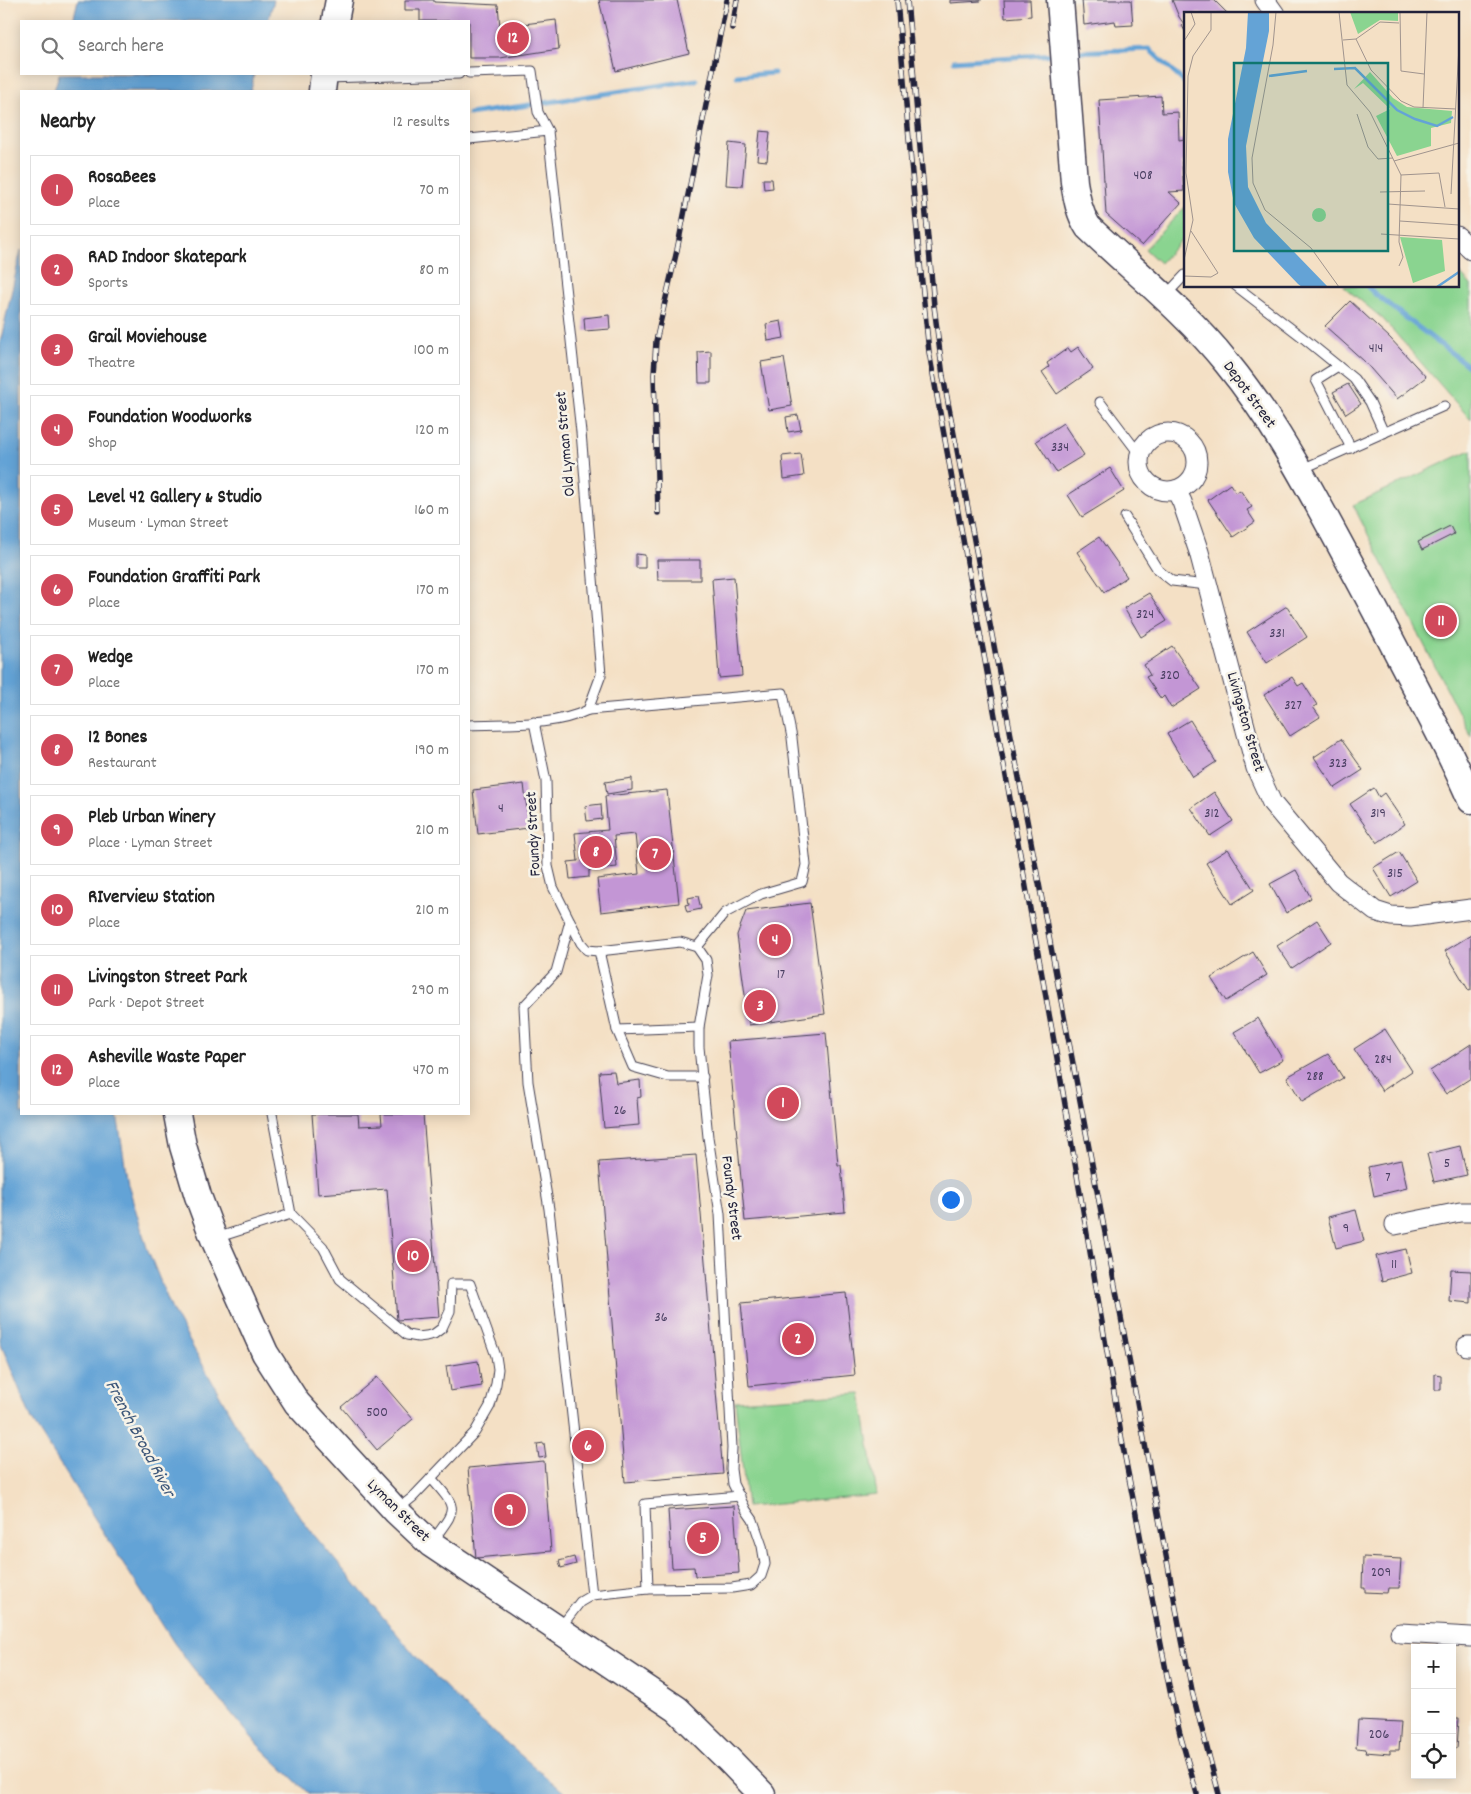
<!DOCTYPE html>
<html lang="en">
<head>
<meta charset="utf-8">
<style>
	:root { --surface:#fff; --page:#f6f6f6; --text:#222; --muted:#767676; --line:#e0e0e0; --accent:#d1495b }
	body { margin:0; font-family:Dekko,sans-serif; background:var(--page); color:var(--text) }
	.controls { position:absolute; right:15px; bottom:15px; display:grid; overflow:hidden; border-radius:0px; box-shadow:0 2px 12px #0003 }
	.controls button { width:45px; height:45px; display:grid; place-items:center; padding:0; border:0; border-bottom:1px solid var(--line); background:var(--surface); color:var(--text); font:25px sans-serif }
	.you { position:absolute; left:950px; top:1199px; width:18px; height:18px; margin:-12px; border:4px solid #fff; border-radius:50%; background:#1a73e8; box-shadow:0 0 0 8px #1a73e833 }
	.badge { display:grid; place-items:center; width:32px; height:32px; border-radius:50%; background:var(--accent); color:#fff; font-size:16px; font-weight:700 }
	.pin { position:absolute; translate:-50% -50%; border:2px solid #fff; box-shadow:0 1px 5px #0006 }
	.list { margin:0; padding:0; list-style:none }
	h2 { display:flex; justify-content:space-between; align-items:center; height:65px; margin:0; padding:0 20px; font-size:21px }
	h2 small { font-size:16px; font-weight:400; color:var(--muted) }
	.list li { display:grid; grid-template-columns:32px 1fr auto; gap:15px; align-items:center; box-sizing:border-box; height:70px; margin:0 10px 10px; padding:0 10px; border:1px solid var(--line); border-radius:0px }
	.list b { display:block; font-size:19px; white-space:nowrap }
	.list p { margin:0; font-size:16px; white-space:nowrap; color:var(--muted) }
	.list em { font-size:16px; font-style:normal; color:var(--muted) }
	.icon { flex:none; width:28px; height:28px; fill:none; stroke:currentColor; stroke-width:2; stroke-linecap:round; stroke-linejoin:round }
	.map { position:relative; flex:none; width:1471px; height:1794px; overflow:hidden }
	.search { position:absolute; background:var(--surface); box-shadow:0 2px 12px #0003; left:20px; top:20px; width:450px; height:55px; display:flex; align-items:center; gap:12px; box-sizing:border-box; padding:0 18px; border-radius:0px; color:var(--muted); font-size:19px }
	.panel { position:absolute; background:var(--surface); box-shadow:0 2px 12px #0003; left:20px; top:90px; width:450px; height:1025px; border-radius:0px }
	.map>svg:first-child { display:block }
	.green { fill:#8ad490; stroke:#567b66 }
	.water { fill:#64a3d6; stroke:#436288 }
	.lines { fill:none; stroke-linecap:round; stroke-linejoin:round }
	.stream { stroke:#64a3d6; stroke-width:5 }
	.building { fill:#c396d5 }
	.lane-casing { stroke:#423e50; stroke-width:11 }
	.street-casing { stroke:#423e50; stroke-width:21 }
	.secondary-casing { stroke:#423e50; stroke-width:29 }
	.lane { stroke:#fff; stroke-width:9 }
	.street { stroke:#fff; stroke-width:19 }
	.secondary { stroke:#fff; stroke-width:26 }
	.rail-casing { stroke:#22223b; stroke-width:5.5 }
	.rail { stroke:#f7f3e8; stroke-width:4; stroke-dasharray:11; stroke-linecap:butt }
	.labels { text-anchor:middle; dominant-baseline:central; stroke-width:5; stroke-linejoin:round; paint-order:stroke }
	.number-label { font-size:14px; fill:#4a3f62 }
	.street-label { font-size:16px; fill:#22223b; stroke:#f7f3e8 }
	.water-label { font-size:18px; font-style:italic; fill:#3c5679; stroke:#f7f3e8 }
	.inset-river { fill:none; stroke:#64a3d6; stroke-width:2.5 }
	.inset-road { fill:none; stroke:#a0948e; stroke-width:1 }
	.view { fill:#0f766e; fill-opacity:0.15; stroke:#0f766e; stroke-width:2.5 }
	.inset-edge { fill:none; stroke:#22223b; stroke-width:2.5 }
</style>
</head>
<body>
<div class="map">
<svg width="1471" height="1794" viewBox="0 0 1471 1794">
	<rect width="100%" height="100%" fill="#f7f3e8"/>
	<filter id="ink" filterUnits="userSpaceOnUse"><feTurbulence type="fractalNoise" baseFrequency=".02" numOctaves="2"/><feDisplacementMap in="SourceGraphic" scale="10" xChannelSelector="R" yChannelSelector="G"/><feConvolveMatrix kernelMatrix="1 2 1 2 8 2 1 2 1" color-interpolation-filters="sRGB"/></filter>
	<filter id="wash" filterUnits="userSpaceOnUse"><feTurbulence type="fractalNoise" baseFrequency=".0096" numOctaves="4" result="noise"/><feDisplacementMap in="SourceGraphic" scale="20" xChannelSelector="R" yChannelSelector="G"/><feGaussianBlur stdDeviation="1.12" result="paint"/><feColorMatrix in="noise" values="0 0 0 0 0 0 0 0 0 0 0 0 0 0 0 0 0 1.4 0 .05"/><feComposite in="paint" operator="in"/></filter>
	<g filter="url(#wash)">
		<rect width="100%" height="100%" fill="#f4e0c5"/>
		<g class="green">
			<polygon points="1185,207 1185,236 1160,263 1145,249"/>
			<polygon points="1457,270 1471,285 1471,420 1383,319 1343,286 1457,286"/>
			<polygon points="1471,450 1471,737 1353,505"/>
			<polygon points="861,1393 877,1495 747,1507 735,1401"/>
		</g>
		<g class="water">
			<polygon points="78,0 274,0 268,21 73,21"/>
			<polygon points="59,74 254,74 251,91 54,91"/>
			<polygon points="21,250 21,1114 117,1114 128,1184 147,1248 172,1310 245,1440 309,1529 419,1660 469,1711 566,1794 309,1794 259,1746 193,1668 174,1643 32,1420 0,1342 0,343"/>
		</g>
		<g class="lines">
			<g class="stream">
				<polyline points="1072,52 1149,49 1185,83"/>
				<polyline points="954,61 1056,54"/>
				<polyline points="737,76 774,73"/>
				<polyline points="469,114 696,80"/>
				<polyline points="1367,286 1375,294 1471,368"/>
			</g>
		</g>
		<g id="blocks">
			<g class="building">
				<polygon points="405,0 434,0 434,2 498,5 500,27 556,20 559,49 500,58 469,58 469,21 420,21 420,10 405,10"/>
				<polygon points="599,0 677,0 689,53 616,71"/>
				<polygon points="950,0 981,0 981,1 950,3"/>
				<polygon points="1004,0 1030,0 1031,16 1005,18"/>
				<polygon points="1082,0 1131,0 1133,25 1116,26 1115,21 1084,25"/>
				<polygon points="1172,0 1214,0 1227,13 1185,14 1185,31 1182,26 1184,24 1179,17"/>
				<polygon points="1161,96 1162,113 1178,112 1179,140 1185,139 1185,162 1182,162 1184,191 1169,192 1181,203 1142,246 1106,214 1099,100"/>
				<polygon points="760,131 770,132 767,161 757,160"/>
				<polygon points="729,143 746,145 742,186 726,185"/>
				<polygon points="763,179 772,179 773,188 764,189"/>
				<polygon points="1350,301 1390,338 1426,377 1397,399 1364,361 1325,326"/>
				<polygon points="609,315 610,329 585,331 584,318"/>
				<polygon points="781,321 784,338 768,341 766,324"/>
				<polygon points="1078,347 1093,369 1057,394 1042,372 1049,367 1047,363 1068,348 1071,352"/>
				<polygon points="711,351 711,383 699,383 698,352"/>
				<polygon points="784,358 792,406 769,410 761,362"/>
				<polygon points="1348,384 1361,404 1346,414 1333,392"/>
				<polygon points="798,415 801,430 788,432 786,417"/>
				<polygon points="1063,423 1084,455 1056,472 1036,441"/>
				<polygon points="801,454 804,476 784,479 782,456"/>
				<polygon points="1110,468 1124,491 1082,517 1068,495"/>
				<polygon points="1230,484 1236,493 1240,490 1252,507 1247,510 1255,522 1233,537 1208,500"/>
				<polygon points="1450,526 1454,534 1422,550 1418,542"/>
				<polygon points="1099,537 1127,577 1104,592 1077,552"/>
				<polygon points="636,554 645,555 645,568 636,568"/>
				<polygon points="657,560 700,560 700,580 658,580"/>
				<polygon points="734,577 742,676 719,678 712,579"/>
				<polygon points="1149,593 1167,621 1141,637 1124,608"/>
				<polygon points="1287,606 1307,637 1267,663 1247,632"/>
				<polygon points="1172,646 1201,689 1171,708 1164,696 1161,699 1146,677 1150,675 1144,665"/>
				<polygon points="1292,677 1298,686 1303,683 1317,705 1313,707 1320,717 1290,736 1264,695"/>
				<polygon points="1190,720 1216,762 1193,777 1167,734"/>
				<polygon points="1341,739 1363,770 1335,788 1314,757"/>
				<polygon points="632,778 632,790 607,794 605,782"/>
				<polygon points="524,784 529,828 478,834 473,790"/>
				<polygon points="1374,788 1379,797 1384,793 1405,824 1377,843 1350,804"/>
				<polygon points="667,790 679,903 601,912 597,879 639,874 635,834 614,836 617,867 589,870 589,877 570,879 568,862 578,861 575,833 608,830 605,796"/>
				<polygon points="1214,792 1233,821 1210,836 1191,808"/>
				<polygon points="601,804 602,819 587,821 585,806"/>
				<polygon points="1228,849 1254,890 1232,904 1206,863"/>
				<polygon points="1399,852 1417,881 1391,897 1373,868"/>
				<polygon points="1296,870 1311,898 1286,913 1270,884"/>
				<polygon points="698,896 701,909 687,912 685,905 689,904 688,898"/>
				<polygon points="810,903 825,1014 749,1025 737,935 746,911"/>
				<polygon points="1317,920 1331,942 1292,968 1277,946"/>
				<polygon points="1471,935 1471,990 1469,991 1445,951"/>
				<polygon points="1253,952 1267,975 1226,1001 1211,978"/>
				<polygon points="1258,1018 1283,1060 1259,1073 1234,1032"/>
				<polygon points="1385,1029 1412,1071 1382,1091 1354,1049"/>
				<polygon points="826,1033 838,1165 841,1165 845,1212 745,1221 728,1041"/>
				<polygon points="1471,1044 1471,1078 1446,1094 1430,1071"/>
				<polygon points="1328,1054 1343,1078 1302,1102 1287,1077"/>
				<polygon points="614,1071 616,1083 640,1080 641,1097 637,1098 639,1125 604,1128 599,1072"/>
				<polygon points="312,1114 358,1114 359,1126 382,1125 381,1114 423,1114 439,1317 397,1320 387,1189 318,1194"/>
				<polygon points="1460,1146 1467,1175 1434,1182 1427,1154"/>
				<polygon points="696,1155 723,1474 625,1482 599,1162"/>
				<polygon points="1401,1160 1407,1188 1374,1196 1368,1167"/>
				<polygon points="1356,1210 1364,1241 1336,1248 1328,1217"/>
				<polygon points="1406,1249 1412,1273 1382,1281 1376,1256"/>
				<polygon points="1451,1270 1471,1271 1471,1303 1449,1301"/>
				<polygon points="846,1293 855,1375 749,1386 741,1303"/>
				<polygon points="478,1361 482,1386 450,1391 446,1366"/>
				<polygon points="1435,1374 1441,1375 1441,1390 1435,1390"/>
				<polygon points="377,1377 413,1419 377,1450 341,1407"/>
				<polygon points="544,1443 546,1457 539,1458 537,1444"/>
				<polygon points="544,1461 551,1551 476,1558 468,1468"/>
				<polygon points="734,1506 739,1573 695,1576 694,1567 672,1568 668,1510"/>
				<polygon points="574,1557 576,1564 561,1568 559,1561"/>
				<polygon points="1363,1557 1401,1559 1399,1588 1388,1588 1387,1593 1365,1592 1365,1588 1362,1588"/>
				<polygon points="1452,1718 1459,1718 1457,1748 1452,1748"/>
				<polygon points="1358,1720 1401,1722 1399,1750 1390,1750 1390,1754 1365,1752 1366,1749 1356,1748"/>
			</g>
		</g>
	</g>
	<g filter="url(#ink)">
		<use href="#blocks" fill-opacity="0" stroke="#423e50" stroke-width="1"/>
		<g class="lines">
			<defs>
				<g id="lane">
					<polyline points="469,73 532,71 538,112 548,131"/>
					<polyline points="327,78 459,74"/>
					<path d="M469,139L548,131L581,432L601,675L588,710C552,727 508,723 469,725"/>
					<polyline points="1236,286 1306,340 1354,379 1370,402 1384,433"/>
					<polyline points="1166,295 1185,275"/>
					<polyline points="1338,366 1316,380 1351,448"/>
					<polyline points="1100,402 1140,455"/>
					<polyline points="1302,469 1444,406"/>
					<polyline points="1125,517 1158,570 1172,581 1207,585"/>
					<polyline points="588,710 783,693 792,738 806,865 802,882 761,894 725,913 697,947"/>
					<polyline points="534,722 546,781 548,866 553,887 581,943 587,950 599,951 680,942 697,947 706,960 708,975 699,1027 699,1047 708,1137 720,1214 732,1448 731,1469 733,1484 746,1510 753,1520 762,1546 765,1564 761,1576 751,1585 732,1588 648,1589 592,1595 580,1602 560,1628"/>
					<polyline points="570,921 556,972 524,1006 528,1082 549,1209 592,1595"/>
					<polyline points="599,951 617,1030 633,1067 668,1077 703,1077"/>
					<polyline points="617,1030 699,1027"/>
					<polyline points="272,1114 291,1214"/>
					<polyline points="216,1238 291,1214 323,1247 340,1279 407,1335 418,1337 426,1336 434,1334 442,1328 450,1311 451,1284 470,1284 496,1356 498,1369 496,1384 490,1406 475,1432 413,1497 398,1509"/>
					<path d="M431,1478C460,1511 456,1508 432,1542"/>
					<polyline points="648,1589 645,1504 740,1496"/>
				</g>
				<g id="street">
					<polyline points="1265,0 1275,14"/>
					<polyline points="1457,236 1471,250"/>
					<circle cx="1168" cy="462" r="29"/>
					<polyline points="1176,490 1182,502 1199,552 1256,768 1272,803 1338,882 1375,911 1391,916 1410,917 1471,909"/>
					<polyline points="1395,1225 1460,1212 1471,1212"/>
					<polyline points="1467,1346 1471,1346"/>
					<polyline points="1400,1633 1471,1637"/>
				</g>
				<g id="secondary">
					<path d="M1060,0L1074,182C1077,199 1079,213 1088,227C1135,272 1186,312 1226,362C1277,424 1313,495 1351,565C1375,609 1398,654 1421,698C1439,732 1456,765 1471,800"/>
					<polyline points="335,21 339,0"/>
					<polyline points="322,91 324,74"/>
					<polyline points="177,1114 183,1146 198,1196 214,1239 265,1353 297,1403 396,1511 431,1544 677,1709 729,1760 762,1794"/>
				</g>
			</defs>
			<use href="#lane" class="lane-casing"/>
			<use href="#street" class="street-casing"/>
			<use href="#secondary" class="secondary-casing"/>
			<use href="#lane" class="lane"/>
			<use href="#street" class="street"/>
			<use href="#secondary" class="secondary"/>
			<defs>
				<g id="rail">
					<polyline points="897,0 918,243 929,352 1059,1069 1124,1452 1170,1691 1180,1734 1197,1794"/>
					<polyline points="907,0 934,306 943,376 1182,1640 1193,1695 1219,1794"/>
					<polyline points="732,28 737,0"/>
					<polyline points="658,513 654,375 656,341 677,250 727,0"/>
				</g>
			</defs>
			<use href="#rail" class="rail-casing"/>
			<use href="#rail" class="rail"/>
		</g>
	</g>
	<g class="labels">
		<g class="number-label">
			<text x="1143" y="176">408</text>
			<text x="1376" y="349">414</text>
			<text x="1060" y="448">334</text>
			<text x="1145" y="615">324</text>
			<text x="1277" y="634">331</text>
			<text x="1170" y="676">320</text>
			<text x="1293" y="706">327</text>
			<text x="1338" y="764">323</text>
			<text x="501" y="809">4</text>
			<text x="1212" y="814">312</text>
			<text x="1378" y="814">319</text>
			<text x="1395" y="874">315</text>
			<text x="781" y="975">17</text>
			<text x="1383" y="1060">284</text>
			<text x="1315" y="1077">288</text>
			<text x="620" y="1111">26</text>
			<text x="1447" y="1164">5</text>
			<text x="1388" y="1178">7</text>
			<text x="1346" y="1229">9</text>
			<text x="1394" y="1265">11</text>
			<text x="661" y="1318">36</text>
			<text x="377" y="1413">500</text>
			<text x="1381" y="1573">209</text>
			<text x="1379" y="1735">206</text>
		</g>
		<g class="street-label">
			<text transform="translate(1249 395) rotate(54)">Depot Street</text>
			<text transform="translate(566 444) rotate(-95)">Old Lyman Street</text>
			<text transform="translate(1245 722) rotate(74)">Livingston Street</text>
			<text transform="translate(534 834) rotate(-93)">Foundy Street</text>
			<text transform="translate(731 1198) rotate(83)">Foundy Street</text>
			<text transform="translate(398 1511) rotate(45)">Lyman Street</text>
		</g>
		<g class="water-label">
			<text transform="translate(139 1439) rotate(62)">French Broad River</text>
		</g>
	</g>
	<g transform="translate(1184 12)">
		<rect width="275" height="275" fill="#f4e0c5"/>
		<path d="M166,0H214V9L196,8L174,22ZM186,60L209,86L223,95L268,99L267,111L247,116V134L213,144L192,104L206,97L179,71L170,77ZM128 203a7 7 0 1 1 14 0a7 7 0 1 1-14 0ZM216,225L258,228L261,259L229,271Z" fill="#8ad490"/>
		<path d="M64,0H85V19L62,134L64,175L82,211L144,275H118L114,272L70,226L50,191L44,160V127L62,36Z" fill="#64a3d6"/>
		<path class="inset-river" d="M150,57L171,56L213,98L231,107L253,114L269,105M85,64L123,59M253,275L275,260"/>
		<path class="inset-road" d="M92,0L89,33L68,146L69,171L81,198L127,236L155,275M155,0L163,73L186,100L217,163L215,230L219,245L215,254M216,0L217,59L240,62M172,27L187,58L217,89L230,95L272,97M159,28L172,27L196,10L215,11M0,29L11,12L7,0M239,96L243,0M173,102L184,135L194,147L209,146M210,149L275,131M217,163L255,161L261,195M196,180L241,179M267,182L275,34M204,192L275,197M216,209L275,213M197,222L275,227M0,248L9,208L2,161L4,64L9,44L27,18V0M0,264L27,265L34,261L7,219"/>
		<path class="view" d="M50,51H204V239H50Z"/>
		<rect width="275" height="275" class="inset-edge"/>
	</g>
</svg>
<div class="controls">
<button>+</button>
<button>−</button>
<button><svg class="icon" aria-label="locate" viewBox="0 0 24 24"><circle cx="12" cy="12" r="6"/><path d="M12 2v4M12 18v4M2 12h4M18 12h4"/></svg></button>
</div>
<div class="you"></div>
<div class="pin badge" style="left:783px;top:1103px">1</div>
<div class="pin badge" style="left:798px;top:1339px">2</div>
<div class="pin badge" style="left:760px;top:1006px">3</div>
<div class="pin badge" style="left:775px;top:940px">4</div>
<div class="pin badge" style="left:703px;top:1538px">5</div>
<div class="pin badge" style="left:588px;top:1446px">6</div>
<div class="pin badge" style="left:655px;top:854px">7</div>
<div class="pin badge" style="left:596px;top:852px">8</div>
<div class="pin badge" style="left:510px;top:1510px">9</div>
<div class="pin badge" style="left:413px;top:1256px">10</div>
<div class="pin badge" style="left:1441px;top:621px">11</div>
<div class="pin badge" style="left:513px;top:38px">12</div>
<div class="search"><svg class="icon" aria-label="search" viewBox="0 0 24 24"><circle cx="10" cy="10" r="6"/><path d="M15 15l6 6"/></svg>Search here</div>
<section class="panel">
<h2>Nearby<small>12 results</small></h2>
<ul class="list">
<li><span class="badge">1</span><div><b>RosaBees</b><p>Place</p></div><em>70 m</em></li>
<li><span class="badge">2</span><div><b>RAD Indoor Skatepark</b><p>Sports</p></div><em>80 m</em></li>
<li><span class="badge">3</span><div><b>Grail Moviehouse</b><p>Theatre</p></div><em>100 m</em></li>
<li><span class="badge">4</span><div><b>Foundation Woodworks</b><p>Shop</p></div><em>120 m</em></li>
<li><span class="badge">5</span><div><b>Level 42 Gallery &amp; Studio</b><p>Museum · Lyman Street</p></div><em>160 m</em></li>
<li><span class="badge">6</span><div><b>Foundation Graffiti Park</b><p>Place</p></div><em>170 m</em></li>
<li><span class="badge">7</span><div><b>Wedge</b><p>Place</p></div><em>170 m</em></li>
<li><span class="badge">8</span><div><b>12 Bones</b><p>Restaurant</p></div><em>190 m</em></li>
<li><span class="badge">9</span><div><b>Pleb Urban Winery</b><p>Place · Lyman Street</p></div><em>210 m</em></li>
<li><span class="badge">10</span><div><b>RIverview Station</b><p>Place</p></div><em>210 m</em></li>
<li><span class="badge">11</span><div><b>Livingston Street Park</b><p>Park · Depot Street</p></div><em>290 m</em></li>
<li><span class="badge">12</span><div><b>Asheville Waste Paper</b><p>Place</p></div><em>470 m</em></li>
</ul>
</section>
</div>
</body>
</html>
